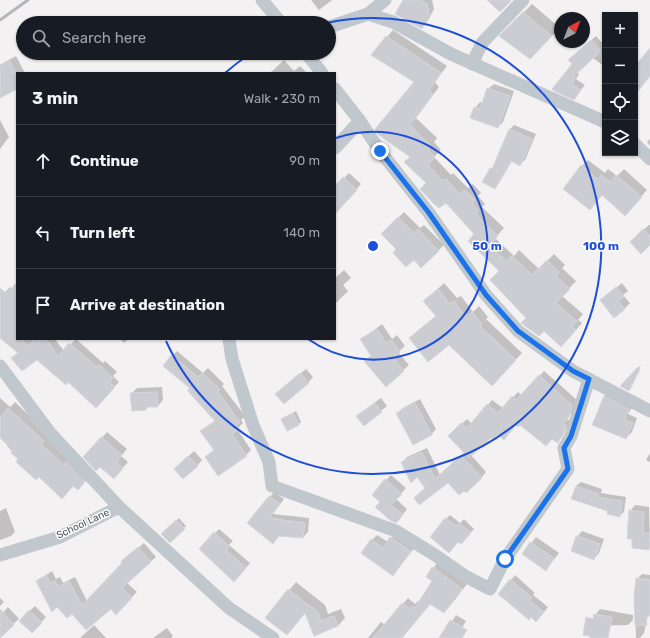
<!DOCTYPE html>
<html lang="en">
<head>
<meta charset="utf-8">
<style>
	:root { --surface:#171b24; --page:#242831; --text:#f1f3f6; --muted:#9ea1a6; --line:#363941 }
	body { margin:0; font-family:Rubik,sans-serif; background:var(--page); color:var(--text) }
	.controls { position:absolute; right:12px; top:12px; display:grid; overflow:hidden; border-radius:0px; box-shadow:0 1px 3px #0004 }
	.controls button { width:36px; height:36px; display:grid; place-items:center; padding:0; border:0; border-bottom:1px solid var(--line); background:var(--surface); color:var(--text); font:20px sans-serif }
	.compass { position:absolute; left:554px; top:12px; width:36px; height:36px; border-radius:50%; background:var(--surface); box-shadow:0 1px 3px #0004; rotate:42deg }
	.stop { position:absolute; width:12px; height:12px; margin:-9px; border:3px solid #1a73e8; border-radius:50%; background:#fff }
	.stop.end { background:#1a73e8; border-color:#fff; box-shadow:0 1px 4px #0008 }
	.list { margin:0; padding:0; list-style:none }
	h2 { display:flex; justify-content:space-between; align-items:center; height:52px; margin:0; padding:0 16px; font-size:17px }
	h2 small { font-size:13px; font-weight:400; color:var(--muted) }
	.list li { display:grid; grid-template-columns:26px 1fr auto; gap:12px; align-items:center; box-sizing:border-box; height:72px; padding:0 16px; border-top:1px solid var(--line) }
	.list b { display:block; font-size:15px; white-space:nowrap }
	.list em { font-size:13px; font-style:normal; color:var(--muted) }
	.icon { flex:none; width:22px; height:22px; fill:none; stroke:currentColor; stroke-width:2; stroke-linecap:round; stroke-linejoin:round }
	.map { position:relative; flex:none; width:650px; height:638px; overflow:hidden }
	.search { position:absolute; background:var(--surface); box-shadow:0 1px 3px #0004; left:16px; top:16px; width:320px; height:44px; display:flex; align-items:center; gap:10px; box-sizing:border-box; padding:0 14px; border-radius:22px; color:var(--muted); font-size:15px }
	.panel { position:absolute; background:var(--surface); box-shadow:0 1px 3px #0004; left:16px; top:72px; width:320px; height:268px; border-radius:0px }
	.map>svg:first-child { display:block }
	.shadow { fill:#0003 }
	.building { fill:#cbcdd3; stroke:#d5d7dc }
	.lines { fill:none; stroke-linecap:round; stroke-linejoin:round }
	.street { stroke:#c0c8ce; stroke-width:13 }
	.rail { stroke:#b3b6ba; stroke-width:3 }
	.route { stroke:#1a73e8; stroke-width:5 }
	.ring { fill:none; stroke:#1d4ed8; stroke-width:2 }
	.labels { text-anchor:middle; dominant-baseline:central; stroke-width:3; stroke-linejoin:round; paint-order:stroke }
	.street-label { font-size:10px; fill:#4a545d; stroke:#fff }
	.centre { fill:#1d4ed8; stroke:#fff; stroke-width:2 }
	.ring-label { font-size:12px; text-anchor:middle; font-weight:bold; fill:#1d4ed8; stroke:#fff; stroke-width:3; stroke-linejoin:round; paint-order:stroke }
</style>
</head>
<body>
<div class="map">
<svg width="650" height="638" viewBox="0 0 650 638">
	<rect width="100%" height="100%" fill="#f3f1f1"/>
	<g class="shadow">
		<polygon points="311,0 332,0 319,10"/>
		<polygon points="404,0 432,0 434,9 427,22 422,28"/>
		<polygon points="532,4 560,28 530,58 501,36"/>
		<polygon points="393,30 447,66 435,82 439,87 416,118 437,138 434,142 441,150 434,157 451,175 453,173 468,188 473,184 481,193 478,196 485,204 482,207 504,228 495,238 514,256 519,250 539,269 554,254 565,265 562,268 576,281 562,296 583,314 578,320 582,323 568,339 544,329 528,318 500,271 476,234 427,183 411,156 380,134 415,82 373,54"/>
		<polygon points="596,36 605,46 605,67 593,58 577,72 579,74 576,79 585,85 574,98 554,89 573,64 574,55"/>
		<polygon points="650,52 650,76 635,86 635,60 639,63"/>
		<polygon points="16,56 25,73 17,73 17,88 0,97 0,65"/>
		<polygon points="284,60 294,71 300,66 307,73 270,73"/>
		<polygon points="494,84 514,91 503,122 498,127 475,108 480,102 483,103 488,89"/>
		<polygon points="0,120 9,137 0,149"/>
		<polygon points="514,125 536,134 525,160 520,164 512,161 499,183 495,188 491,169 495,165 510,129"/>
		<polygon points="650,139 650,146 647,142"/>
		<polygon points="588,160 605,173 608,169 617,176 624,169 647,190 631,208 603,194 590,209 582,166"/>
		<polygon points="349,173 361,184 335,213 335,183 337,185"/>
		<polygon points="404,212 420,228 424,225 444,245 421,267 414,259 398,249 382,234"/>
		<polygon points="649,225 650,225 650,244 636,236"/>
		<polygon points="344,270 351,278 343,285 348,291 335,304 335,278"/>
		<polygon points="444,283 457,298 461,296 473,312 479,306 488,317 486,319 522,353 492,384 449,344 410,338 437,315 431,295"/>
		<polygon points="622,283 628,291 623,295 630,303 624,309 601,300"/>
		<polygon points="17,284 17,339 31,339 33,341 36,339 55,339 64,351 76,339 103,363 105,361 117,372 113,376 119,382 101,401 68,381 37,358 13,358 18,353 0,336 0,298 10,287 12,289"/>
		<polygon points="382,324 392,339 397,335 405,346 398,352 409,365 386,385 365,361 372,355 362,339"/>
		<polygon points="120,339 129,339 124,343"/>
		<polygon points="177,351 203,373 208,368 224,384 222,386 245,416 241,420 243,423 237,429 251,450 246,455 206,457 215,449 202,431 216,420 188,390 191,387 172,356"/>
		<polygon points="641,365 631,388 629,390 621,386"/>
		<polygon points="306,369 313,377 308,383 282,389"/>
		<polygon points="544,371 577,400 573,411 567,419 570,421 562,437 557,442 520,423 516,424 491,436 471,455 486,472 481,478 448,482 426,488 417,476 402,462 407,457 427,448 440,475 465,452 449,436 467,419 472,424 492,400 503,408 518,392 522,396"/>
		<polygon points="162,387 163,400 158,406 149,406 146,409 131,394 137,388"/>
		<polygon points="610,391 634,404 628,414 637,418 632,432 626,438 604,396"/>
		<polygon points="0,398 10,407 15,402 91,475 78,489 74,485 19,459 14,451 0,438"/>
		<polygon points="381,398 387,406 364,424 363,411"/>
		<polygon points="420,399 436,429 431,435 397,413 403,408"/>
		<polygon points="296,411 301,422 299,424 282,419"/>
		<polygon points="107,432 127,449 121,456 128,462 119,472 85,457"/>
		<polygon points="194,451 202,460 197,466 175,469"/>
		<polygon points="650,453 650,462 646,460"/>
		<polygon points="391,475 406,488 396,499 407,509 402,516 381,502 386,480"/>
		<polygon points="581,482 602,489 601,493 626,497 624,512 619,516 572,498 576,486"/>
		<polygon points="274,492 284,499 273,514 309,518 308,532 303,537 280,535 249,523"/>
		<polygon points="635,505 649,507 650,547 648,549 630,511"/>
		<polygon points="6,508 15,532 11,536 0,540 0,511"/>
		<polygon points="450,515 460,523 464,519 474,529 465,539 446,519"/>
		<polygon points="179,518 186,526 170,541 162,534"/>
		<polygon points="219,529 233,541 229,545 250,563 239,576 200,549"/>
		<polygon points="582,531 604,539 599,553 594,559 577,537"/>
		<polygon points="396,533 416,546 393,575 372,540 377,535 388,542"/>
		<polygon points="536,537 559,553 546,570 523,554"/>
		<polygon points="144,543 156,557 126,582 137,592 116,613 111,608 72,612 37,581 52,571 56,579 60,577 63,583 75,577 87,601 124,563 127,557"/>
		<polygon points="438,562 467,584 449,607 444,612 431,603 415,622 396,638 368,638 381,622 385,625 408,598 415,604 418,601 419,602 433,581 427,577"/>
		<polygon points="642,574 650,575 650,607 644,633 640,638 636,638 635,606 637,579"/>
		<polygon points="515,575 535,593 533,595 548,607 541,616 511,580"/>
		<polygon points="296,582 325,605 328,614 341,609 345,618 338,626 315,634 306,612 287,634 266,618"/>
		<polygon points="0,598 4,602 0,606"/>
		<polygon points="35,606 46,617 32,632 19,619 0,636 0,616 8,607 20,620"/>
		<polygon points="600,609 633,615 633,620 628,625 593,626 595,615"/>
		<polygon points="456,615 466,621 456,638 441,638"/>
		<polygon points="94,625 106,638 80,638"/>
		<polygon points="167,628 173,636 171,638 153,638"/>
	</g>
	<g class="building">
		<polygon points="403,0 420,0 427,4 429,15 422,29 395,14"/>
		<polygon points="487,0 509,0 511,1 500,12"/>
		<polygon points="523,12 552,36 530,59 499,36"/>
		<polygon points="386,36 441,73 429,90 433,94 410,125 431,146 428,150 435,157 428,165 443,181 446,179 460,194 465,190 475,200 472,203 479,211 476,214 498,236 489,245 506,261 512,256 532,275 547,260 559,272 556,276 570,289 556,303 577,321 572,327 576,330 561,347 544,331 539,336 521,323 526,318 490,280 499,271 468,241 474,234 446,203 439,208 434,204 420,189 426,183 404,162 410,157 379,135 375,129 414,82 371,55"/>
		<polygon points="591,40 601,51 573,77 575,79 572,84 581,90 574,100 554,91 552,89 572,64 568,60"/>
		<polygon points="650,48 650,76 635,95 635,66"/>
		<polygon points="10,61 17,75 17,89 0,98 0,67"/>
		<polygon points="487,88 510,96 498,128 470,118 474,107 480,109"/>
		<polygon points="509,129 532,139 520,166 511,161 495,189 482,182 490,168 492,169"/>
		<polygon points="581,165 598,179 601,175 610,182 616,175 642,197 625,216 602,195 590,210 563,189"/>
		<polygon points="343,177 357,190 335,214 335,186"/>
		<polygon points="398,217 414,233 418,229 439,251 421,268 414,260 406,267 393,253 396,249 381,234"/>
		<polygon points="643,229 650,236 650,245 641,254 630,242"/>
		<polygon points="17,282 17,339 21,339 28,346 36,339 46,339 58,356 69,343 97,367 99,365 113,378 109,382 115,387 96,408 68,382 66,385 37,360 22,371 11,358 18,353 0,338 0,288 7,294"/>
		<polygon points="616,287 624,297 618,301 625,309 614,318 600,300"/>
		<polygon points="438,289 450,304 454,301 466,317 472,312 482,324 480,326 516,360 492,386 449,345 428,362 409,338 436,316 423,301"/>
		<polygon points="377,329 386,343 392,340 400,352 393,357 404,371 386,387 364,361 371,356 360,339"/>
		<polygon points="171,355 198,377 202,373 220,389 218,392 240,422 236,425 239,429 232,434 247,456 218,476 205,457 214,450 200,431 215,421 187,390 192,390 163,366"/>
		<polygon points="638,367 640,369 629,391 620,386"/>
		<polygon points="300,373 309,383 284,404 275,394"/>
		<polygon points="539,375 572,405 569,417 563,424 566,426 558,443 552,439 546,446 520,425 518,427 516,425 504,440 498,435 494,440 491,438 469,458 448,436 461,423 467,428 487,404 498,413 512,396 516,400"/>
		<polygon points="157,392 158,407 146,407 146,410 132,411 130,393"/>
		<polygon points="604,396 629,409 624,420 633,423 626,439 592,425"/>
		<polygon points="375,403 382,412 364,426 356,416"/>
		<polygon points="415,403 432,435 413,445 396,413"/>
		<polygon points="8,408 44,441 41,444 64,465 66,462 85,482 78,490 73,486 62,499 39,477 36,480 16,462 18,459 11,453 12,451 7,446 9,444 0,437 0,417"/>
		<polygon points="293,413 299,425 287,431 281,419"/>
		<polygon points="101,437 122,455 117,462 123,468 114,479 100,467 96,471 83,457"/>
		<polygon points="422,452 435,479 461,455 482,478 466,493 464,491 459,495 448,483 419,505 414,498 425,488 417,477 411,483 401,462"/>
		<polygon points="188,456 198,466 183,479 174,469"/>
		<polygon points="385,479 402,494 391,505 403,515 396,523 391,521 375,507 380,502 372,495"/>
		<polygon points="576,486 599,494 597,497 622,501 620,517 607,514 608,511 571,499"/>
		<polygon points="269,496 280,504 269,518 305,523 303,538 279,536 273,544 247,523"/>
		<polygon points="629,510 644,512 643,533 650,533 649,550 632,548 632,539 627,539"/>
		<polygon points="445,518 456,526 459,523 471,533 461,544 458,542 449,553 430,537"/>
		<polygon points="176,520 185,529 170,543 161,534"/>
		<polygon points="214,532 229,546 226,550 246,568 234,582 199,549"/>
		<polygon points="576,536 600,544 594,560 571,551"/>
		<polygon points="390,537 411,551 393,576 361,553 371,539 383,548"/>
		<polygon points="530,542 554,558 546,571 522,554"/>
		<polygon points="138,547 151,562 122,588 132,598 116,615 111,609 86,630 72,614 67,618 57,607 52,612 36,581 46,575 50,583 55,581 58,587 69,581 82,605 122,563 121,561"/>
		<polygon points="432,567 462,589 457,597 455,596 444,613 430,604 402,638 373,638 402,603 410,609 412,606 415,608 432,581 426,577"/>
		<polygon points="636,578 650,580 650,616 646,616 647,625 635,626 634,596"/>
		<polygon points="510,579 532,598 529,600 544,612 536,622 531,617 529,620 498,594"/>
		<polygon points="288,589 318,612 321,621 334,616 338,626 314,636 305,613 287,635 265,618"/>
		<polygon points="0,609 14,625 0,638"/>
		<polygon points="29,610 42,623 32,633 19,621"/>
		<polygon points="594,614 612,617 608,638 590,638 590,636 583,635 586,617 593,619"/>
		<polygon points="450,620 467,630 462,638 439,638"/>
	</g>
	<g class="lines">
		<g class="street">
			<polyline points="262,0 281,23"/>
			<polyline points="368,14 385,0"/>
			<polyline points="329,27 368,14 393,22 451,54 605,122"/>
			<polyline points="306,53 322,73"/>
			<polyline points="472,64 482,43 523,0"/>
			<polyline points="335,89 360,121 380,151 429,213 486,295 518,331 573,371 650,411"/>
			<polyline points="635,144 650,159"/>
			<polyline points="335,148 360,121"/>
			<polyline points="229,339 232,359 253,425 269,462 272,486 396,531 435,555 465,576 490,589 505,559 568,469 564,448 571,436 589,379"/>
			<polyline points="0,366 50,433 119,507 229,608 273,638"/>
			<polyline points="0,555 60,537 119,507"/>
		</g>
		<polyline class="rail" points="0,20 28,0"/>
	</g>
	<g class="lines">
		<polyline class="route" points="380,151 429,213 486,295 518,331 573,371 589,379 571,436 564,448 568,469 505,559"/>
	</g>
	<g class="ring">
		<path d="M336 138A114 114 0 1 1 308 339"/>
		<path d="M225 73A228 228 0 0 1 250 54M326 23A228 228 0 1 1 166 341"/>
	</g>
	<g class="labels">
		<g class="street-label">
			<text transform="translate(83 524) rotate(-25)">School Lane</text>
		</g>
	</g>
	<circle cx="373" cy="246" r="6" class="centre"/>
	<g class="ring-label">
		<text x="487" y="250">50 m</text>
		<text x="601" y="250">100 m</text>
	</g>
</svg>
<div class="controls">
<button>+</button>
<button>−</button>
<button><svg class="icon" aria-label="locate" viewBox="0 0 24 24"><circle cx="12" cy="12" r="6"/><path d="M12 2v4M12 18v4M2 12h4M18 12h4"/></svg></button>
<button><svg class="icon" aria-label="layers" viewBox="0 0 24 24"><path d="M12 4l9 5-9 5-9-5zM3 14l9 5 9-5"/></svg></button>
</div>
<svg class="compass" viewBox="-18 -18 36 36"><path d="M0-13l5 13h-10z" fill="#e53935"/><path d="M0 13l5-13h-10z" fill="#9ea1a6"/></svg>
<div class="stop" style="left:505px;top:559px"></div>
<div class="stop end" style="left:380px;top:151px"></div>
<div class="search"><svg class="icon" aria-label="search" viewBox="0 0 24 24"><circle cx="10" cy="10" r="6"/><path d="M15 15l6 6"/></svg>Search here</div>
<section class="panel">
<h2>3 min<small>Walk · 230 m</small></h2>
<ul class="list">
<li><svg class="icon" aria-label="ahead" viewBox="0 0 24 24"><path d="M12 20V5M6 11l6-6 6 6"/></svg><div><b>Continue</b></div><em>90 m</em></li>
<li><svg class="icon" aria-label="left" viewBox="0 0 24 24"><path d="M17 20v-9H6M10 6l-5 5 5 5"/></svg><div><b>Turn left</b></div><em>140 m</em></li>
<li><svg class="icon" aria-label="arrive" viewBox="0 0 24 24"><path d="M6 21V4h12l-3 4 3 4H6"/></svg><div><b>Arrive at destination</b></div></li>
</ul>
</section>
</div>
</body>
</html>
